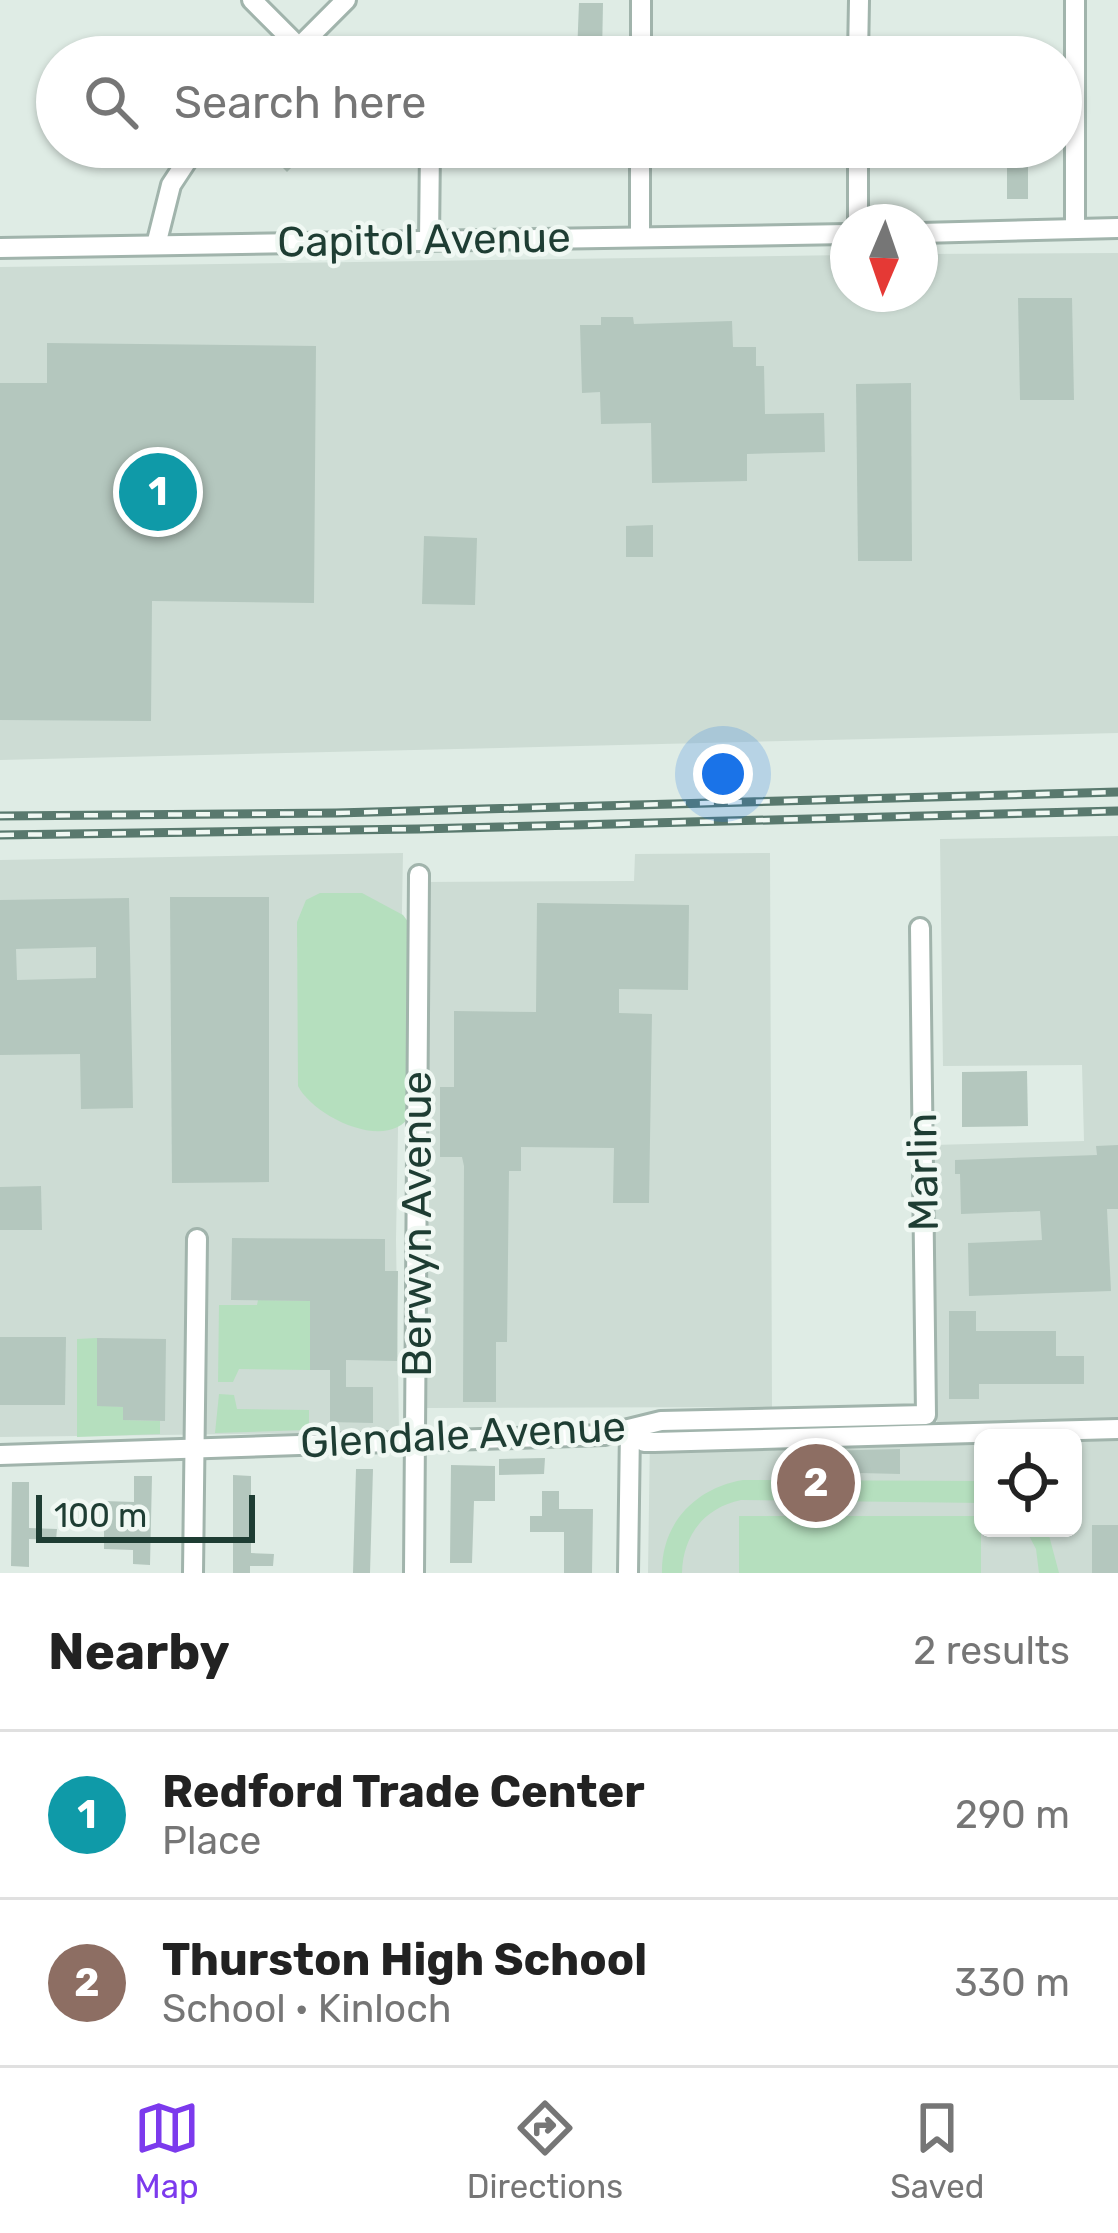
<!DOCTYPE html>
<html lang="en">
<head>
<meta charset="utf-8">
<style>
	:root { --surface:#fff; --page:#f2f2f2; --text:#222; --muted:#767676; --line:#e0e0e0; --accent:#7c3aed }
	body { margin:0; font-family:Rubik,sans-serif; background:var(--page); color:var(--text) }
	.controls { position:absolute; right:36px; bottom:36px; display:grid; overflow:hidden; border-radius:18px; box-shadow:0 3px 9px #0004 }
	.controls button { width:108px; height:108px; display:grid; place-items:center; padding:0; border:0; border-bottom:3px solid var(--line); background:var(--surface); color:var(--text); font:60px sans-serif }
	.compass { position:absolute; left:830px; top:204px; width:108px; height:108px; border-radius:50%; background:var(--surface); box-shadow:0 3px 9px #0004; rotate:182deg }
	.scale { position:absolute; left:36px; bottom:30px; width:219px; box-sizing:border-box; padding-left:12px; border:6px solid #1e3d33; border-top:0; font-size:33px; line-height:42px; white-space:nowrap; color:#1e3d33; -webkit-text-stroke:9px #f0f8f3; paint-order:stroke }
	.you { position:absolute; left:723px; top:774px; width:42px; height:42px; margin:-30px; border:9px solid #fff; border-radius:50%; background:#1a73e8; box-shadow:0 0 0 18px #1a73e833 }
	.badge { display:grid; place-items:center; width:78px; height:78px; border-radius:50%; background:var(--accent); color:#fff; font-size:39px; font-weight:700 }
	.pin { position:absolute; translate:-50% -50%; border:6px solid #fff; box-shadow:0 3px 12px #0006 }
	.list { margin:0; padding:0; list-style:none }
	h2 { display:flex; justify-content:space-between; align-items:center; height:156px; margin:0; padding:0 48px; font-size:51px }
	h2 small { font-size:39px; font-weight:400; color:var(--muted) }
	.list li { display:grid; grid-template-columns:78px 1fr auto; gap:36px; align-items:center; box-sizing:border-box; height:168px; padding:0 48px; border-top:3px solid var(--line) }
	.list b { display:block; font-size:45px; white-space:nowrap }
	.list p { margin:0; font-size:39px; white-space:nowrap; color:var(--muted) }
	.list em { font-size:39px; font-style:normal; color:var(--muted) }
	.icon { flex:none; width:66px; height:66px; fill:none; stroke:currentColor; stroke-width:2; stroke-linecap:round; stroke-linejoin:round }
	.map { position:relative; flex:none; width:1118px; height:1573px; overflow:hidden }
	.search { position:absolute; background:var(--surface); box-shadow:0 3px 9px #0004; left:36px; right:36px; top:36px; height:132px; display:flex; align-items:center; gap:30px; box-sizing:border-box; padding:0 42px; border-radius:66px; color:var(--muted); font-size:45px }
	.sheet { height:492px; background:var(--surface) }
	nav { display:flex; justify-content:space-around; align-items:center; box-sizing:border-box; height:168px; border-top:3px solid var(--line); background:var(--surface); font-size:33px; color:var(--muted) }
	nav a { display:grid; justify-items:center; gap:6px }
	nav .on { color:var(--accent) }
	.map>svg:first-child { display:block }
	.built { fill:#cddcd4; fill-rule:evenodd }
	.green { fill:#b5dfbe }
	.building { fill:#b4c7be; fill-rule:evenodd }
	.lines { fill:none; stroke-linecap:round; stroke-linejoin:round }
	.minor-casing { stroke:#a1b4ac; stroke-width:24 }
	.minor { stroke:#fff; stroke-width:18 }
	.rail-casing { stroke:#59796e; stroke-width:9 }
	.rail { stroke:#f0f8f3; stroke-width:4.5; stroke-dasharray:14; stroke-linecap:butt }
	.labels { text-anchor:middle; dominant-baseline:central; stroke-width:9; stroke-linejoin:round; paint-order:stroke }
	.street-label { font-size:42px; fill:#1e3d33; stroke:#f0f8f3 }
</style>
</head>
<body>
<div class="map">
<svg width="1118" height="1573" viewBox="0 0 1118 1573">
	<rect width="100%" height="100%" fill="#dfece5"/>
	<g class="built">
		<polygon points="1118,253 1118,733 0,760 0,267 848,255 848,294 920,294 920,254"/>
		<path d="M1118,836V1573H648L650,1434L937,1423L933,1145L1084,1141L1082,1065L943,1066L940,839ZM983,1438H1073V1528H983Z"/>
		<polygon points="403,853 396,1240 399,1432 0,1437 0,860"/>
		<polygon points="770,853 772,1407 426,1408 424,882 634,881 635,854"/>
	</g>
	<g class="green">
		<path d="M320,893H362L403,915L412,927L411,1114C388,1154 313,1116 298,1086L297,922L306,900Z"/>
		<polygon points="258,1300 310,1301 310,1370 239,1369 233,1382 218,1382 219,1305 257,1305"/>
		<polygon points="97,1338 97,1405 123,1407 124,1420 160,1421 160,1434 77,1437 77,1339"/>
		<polygon points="219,1394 234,1395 237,1409 309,1410 309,1430 215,1433"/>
		<path d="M743,1480L983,1481V1503L741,1500C704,1508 683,1535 682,1573H662C661,1524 695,1488 743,1480Z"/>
		<rect x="739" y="1516" width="242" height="57"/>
		<polygon points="1025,1528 1047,1528 1059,1573 1039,1573 1036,1549"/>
	</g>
	<g class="building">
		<polygon points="579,3 603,3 602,54 577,54"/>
		<polygon points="262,147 288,147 300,159 287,172"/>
		<rect x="1007" y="151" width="21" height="48"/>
		<polygon points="1018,298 1072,298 1074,400 1020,400"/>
		<polygon points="601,317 633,317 634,324 732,321 733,347 756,347 756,366 764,366 765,414 824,413 825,452 747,454 747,481 652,483 651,423 601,424 600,392 582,393 580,325 601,325"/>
		<polygon points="47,343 316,346 314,603 152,601 151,721 0,720 0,383 47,383"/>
		<polygon points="911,383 912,561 858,561 856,384"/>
		<polygon points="653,525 653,557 626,557 626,526"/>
		<polygon points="424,536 477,538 475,605 422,604"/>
		<polygon points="170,897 269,897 269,1182 172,1183"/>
		<path d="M129,898L133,1108L81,1109L80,1054L0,1055V900ZM96,947V978L17,980L16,949Z"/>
		<polygon points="537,903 689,905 688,990 619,989 619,1013 652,1014 649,1203 613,1203 614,1148 521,1147 521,1171 509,1171 507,1342 496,1342 496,1402 463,1402 464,1166 462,1157 440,1157 440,1087 454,1087 454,1011 536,1012"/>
		<polygon points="1027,1071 1028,1126 962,1127 962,1072"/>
		<polygon points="1118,1145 1118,1209 1107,1209 1111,1291 969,1296 968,1243 1042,1240 1040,1211 961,1214 960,1174 955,1174 955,1160 1097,1155 1096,1146"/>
		<polygon points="41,1186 42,1230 0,1230 0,1187"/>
		<polygon points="232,1238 385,1239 385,1271 398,1271 397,1361 346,1360 346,1387 373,1387 373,1423 330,1422 330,1370 310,1370 310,1301 231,1300"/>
		<polygon points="949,1311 976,1311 976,1331 1056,1331 1056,1356 1084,1356 1084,1384 979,1384 979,1399 949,1399"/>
		<polygon points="0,1337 66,1337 65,1405 0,1405"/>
		<polygon points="97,1338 166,1339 165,1421 123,1420 123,1407 97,1406"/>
		<polygon points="900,1449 900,1474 820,1472 820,1451"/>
		<polygon points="545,1458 544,1474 499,1475 499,1459"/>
		<polygon points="451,1465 495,1466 495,1501 474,1501 472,1563 450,1563"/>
		<polygon points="356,1469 373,1469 370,1573 353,1573"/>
		<polygon points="233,1475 251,1476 251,1553 274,1554 273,1566 250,1566 250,1573 233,1573"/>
		<polygon points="134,1476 152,1476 150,1565 133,1564 133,1550 104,1549 104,1501 134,1502"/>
		<polygon points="12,1482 29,1482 29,1528 57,1529 56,1540 29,1539 29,1567 11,1566"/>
		<polygon points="542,1491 559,1491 559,1509 593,1509 592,1573 564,1573 564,1532 530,1532 530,1516 542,1516"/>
		<rect x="1092" y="1525" width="26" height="48"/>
	</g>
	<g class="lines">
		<defs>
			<g id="minor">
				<polyline points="252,0 299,47"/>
				<polyline points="289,57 346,0"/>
				<polyline points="641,57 641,0"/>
				<polyline points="858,57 859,0"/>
				<polyline points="858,222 858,147"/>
				<polyline points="1075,229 1075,0"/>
				<polyline points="920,233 1118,228"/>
				<polyline points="640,237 640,147"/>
				<polyline points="429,241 430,147"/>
				<polyline points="156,245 171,185 196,147"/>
				<polyline points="0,248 848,234"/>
				<polyline points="0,1455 604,1435 661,1421 926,1415 920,928"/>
				<polyline points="193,1573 197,1239"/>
				<polyline points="414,1573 419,875"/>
				<polyline points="628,1573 630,1429 644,1442 654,1442 1118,1429"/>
			</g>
		</defs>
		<use href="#minor" class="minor-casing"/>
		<use href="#minor" class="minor"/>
		<defs>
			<g id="rail">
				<polyline points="0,816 336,813 1118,792"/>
				<polyline points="0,835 418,829 1118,811"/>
			</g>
		</defs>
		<use href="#rail" class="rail-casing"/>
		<use href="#rail" class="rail"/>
	</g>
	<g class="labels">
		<g class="street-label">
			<text transform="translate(424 240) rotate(-1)">Capitol Avenue</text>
			<text transform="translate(923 1172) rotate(-91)">Marlin</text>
			<text transform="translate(417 1224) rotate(-90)">Berwyn Avenue</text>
			<text transform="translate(463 1435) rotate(-3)">Glendale Avenue</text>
		</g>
	</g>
</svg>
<div class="controls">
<button><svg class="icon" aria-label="locate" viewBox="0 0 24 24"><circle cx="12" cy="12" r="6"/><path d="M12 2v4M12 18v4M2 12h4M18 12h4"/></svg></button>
</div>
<svg class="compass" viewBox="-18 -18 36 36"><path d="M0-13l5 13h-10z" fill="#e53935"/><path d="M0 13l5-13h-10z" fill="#767676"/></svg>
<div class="scale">100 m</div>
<div class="you"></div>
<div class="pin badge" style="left:158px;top:492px;background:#0f9aa8">1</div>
<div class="pin badge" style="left:816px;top:1483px;background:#8d6e63">2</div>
<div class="search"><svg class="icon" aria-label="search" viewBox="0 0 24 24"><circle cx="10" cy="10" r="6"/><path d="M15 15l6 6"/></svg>Search here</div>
</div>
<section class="sheet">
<h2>Nearby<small>2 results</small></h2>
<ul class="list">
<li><span class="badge" style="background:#0f9aa8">1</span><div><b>Redford Trade Center</b><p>Place</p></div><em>290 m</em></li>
<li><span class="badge" style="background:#8d6e63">2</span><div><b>Thurston High School</b><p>School · Kinloch</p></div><em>330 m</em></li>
</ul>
</section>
<nav>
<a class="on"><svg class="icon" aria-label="map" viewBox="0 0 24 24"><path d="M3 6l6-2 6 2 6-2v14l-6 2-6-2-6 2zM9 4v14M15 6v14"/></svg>Map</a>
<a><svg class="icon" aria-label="directions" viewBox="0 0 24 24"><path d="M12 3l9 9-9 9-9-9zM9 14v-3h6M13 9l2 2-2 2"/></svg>Directions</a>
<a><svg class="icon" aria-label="saved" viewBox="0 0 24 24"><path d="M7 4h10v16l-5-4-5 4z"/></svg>Saved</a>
</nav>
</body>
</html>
